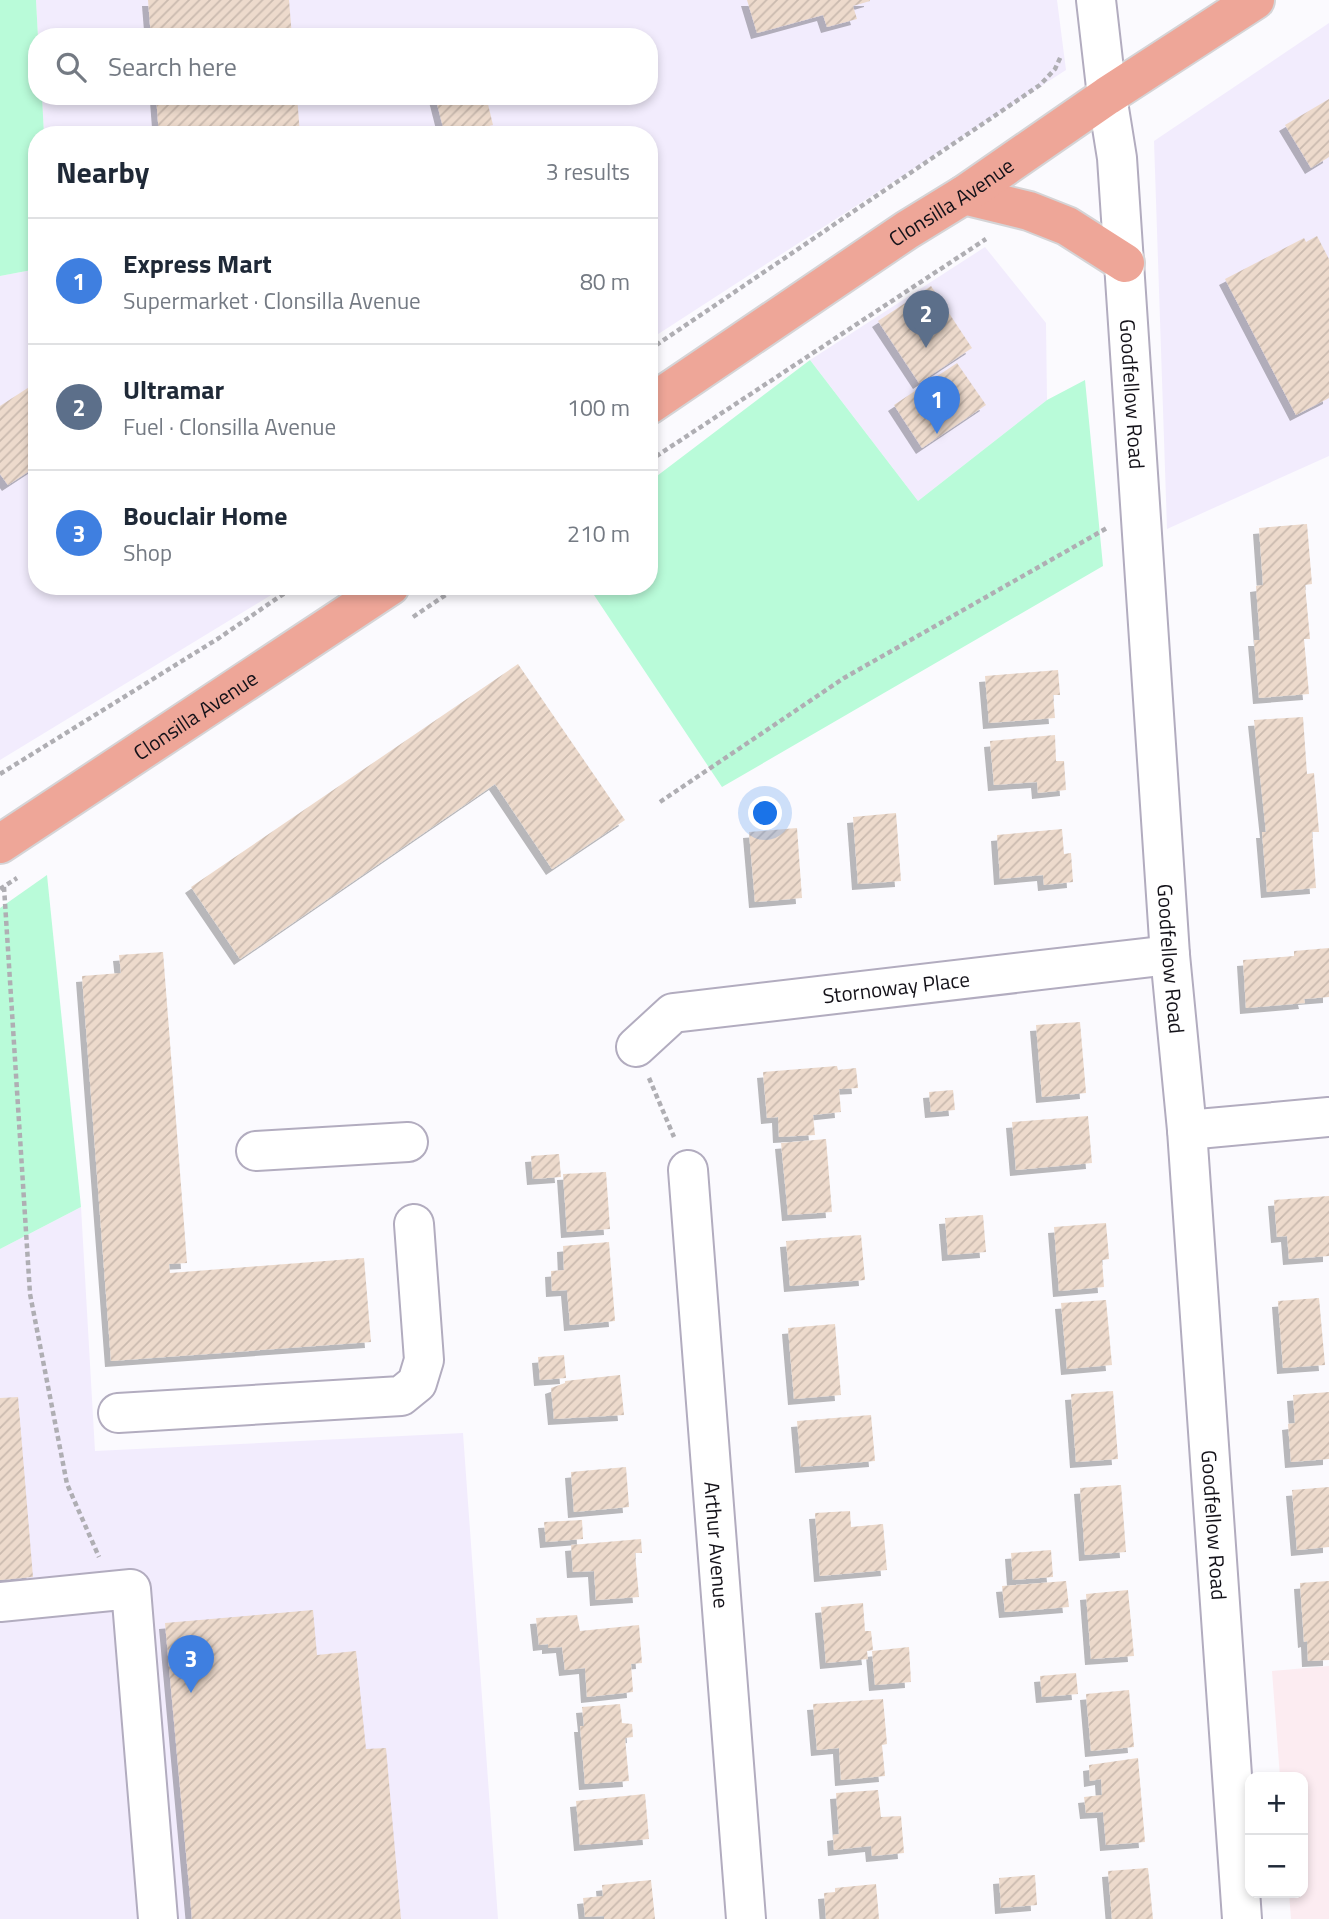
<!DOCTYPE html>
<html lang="en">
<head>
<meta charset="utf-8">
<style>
	:root { --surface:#fff; --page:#f2f2f3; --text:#1f2937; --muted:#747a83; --line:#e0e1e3; --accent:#2563eb }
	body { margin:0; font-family:"Titillium Web",sans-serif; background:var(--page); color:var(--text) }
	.controls { position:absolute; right:21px; bottom:21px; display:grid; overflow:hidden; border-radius:14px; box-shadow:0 4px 10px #0003 }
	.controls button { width:63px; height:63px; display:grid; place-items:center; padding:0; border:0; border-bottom:2px solid var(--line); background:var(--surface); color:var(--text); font:35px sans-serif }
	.you { position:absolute; left:766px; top:814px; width:24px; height:24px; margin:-18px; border:5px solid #fff; border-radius:50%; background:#1a73e8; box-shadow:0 0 0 10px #1a73e833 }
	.badge { display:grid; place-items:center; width:46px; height:46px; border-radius:50%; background:var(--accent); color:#fff; font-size:23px; font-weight:700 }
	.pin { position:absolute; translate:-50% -58px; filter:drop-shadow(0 2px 4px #0008) }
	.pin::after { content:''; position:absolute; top:37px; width:24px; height:21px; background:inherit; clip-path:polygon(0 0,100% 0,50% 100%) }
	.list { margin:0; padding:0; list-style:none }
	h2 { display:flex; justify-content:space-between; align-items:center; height:91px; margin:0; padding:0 28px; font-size:30px }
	h2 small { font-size:23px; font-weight:400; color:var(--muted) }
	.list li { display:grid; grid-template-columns:46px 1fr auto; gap:21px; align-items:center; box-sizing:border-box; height:126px; padding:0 28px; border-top:2px solid var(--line) }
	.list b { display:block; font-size:26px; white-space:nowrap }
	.list p { margin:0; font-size:23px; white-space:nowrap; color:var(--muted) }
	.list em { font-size:23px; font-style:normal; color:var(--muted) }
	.icon { flex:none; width:38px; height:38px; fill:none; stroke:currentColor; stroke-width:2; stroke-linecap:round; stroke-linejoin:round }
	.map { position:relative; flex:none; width:1329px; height:1919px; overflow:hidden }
	.search { position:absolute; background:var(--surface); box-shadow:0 4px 10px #0003; left:28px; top:28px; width:630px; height:77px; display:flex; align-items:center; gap:18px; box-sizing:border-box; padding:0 24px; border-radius:28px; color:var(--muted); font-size:26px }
	.panel { position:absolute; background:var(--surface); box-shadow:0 4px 10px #0003; left:28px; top:126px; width:630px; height:469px; border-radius:28px }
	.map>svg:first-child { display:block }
	.built { fill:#f2ecfd }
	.education { fill:#fcecf1 }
	.green { fill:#b9fbd9 }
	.building { fill:url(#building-hatch); filter:url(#shadow) }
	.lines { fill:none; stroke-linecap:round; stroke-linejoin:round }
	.minor-casing { stroke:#b2acbf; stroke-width:42 }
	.major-casing { stroke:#d5d4d6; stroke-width:42 }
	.path { stroke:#afaeb3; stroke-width:4.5; stroke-dasharray:5 3.5; stroke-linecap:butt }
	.minor { stroke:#fff; stroke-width:38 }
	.major { stroke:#eea698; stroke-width:38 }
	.labels { text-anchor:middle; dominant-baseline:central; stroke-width:6; stroke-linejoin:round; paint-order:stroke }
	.street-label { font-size:21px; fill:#141219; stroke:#fff }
</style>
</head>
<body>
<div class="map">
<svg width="1329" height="1919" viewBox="0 0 1329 1919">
	<defs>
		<pattern id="building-hatch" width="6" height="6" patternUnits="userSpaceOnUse" patternTransform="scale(1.75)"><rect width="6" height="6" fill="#eddacc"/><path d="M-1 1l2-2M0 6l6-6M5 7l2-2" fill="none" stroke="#cabaaf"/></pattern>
		<filter id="shadow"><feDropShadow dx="-6" dy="6" stdDeviation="0" flood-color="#0004"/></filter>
	</defs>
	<rect width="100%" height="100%" fill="#fbfafe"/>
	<g class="built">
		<polygon points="36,0 1057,0 1066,70 649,340 649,135 44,135 42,96 649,96 649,37 38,37"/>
		<polygon points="1329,23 1329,456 1167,529 1154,141"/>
		<polygon points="985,247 1046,323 1047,400 918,501 810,360"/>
		<polygon points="37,269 37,586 286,586 0,760 0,276"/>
		<polygon points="81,1207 95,1451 463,1433 498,1919 0,1919 0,1249"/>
	</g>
	<polygon class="education" points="1329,1666 1329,1919 1291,1919 1289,1893 1303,1893 1303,1777 1280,1777 1272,1671"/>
	<g class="green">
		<polygon points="0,0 36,0 38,37 37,96 42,96 44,135 37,135 37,269 0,276"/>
		<polygon points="810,360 918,501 1047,400 1085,380 1103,566 722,787 588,586 649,586 649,482"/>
		<polygon points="47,875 81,1207 0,1249 0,908"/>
	</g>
	<g class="building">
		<polygon points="148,0 289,0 292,37 151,37"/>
		<polygon points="747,0 870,0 870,1 853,6 857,19 827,27 823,15 757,33"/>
		<polygon points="156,96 297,96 300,135 159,135"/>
		<polygon points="435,96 486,96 493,125 455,135 445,135"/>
		<polygon points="1329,99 1329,157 1311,168 1285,125"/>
		<polygon points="1317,236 1329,259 1329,398 1296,415 1225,279 1304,238 1306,242"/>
		<polygon points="931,286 972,348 919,383 878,321"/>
		<polygon points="957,363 986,405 922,448 894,405"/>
		<polygon points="37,382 37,466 8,485 0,474 0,406"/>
		<polygon points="1307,524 1312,584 1305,585 1310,639 1304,639 1309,694 1259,698 1254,640 1260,640 1256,586 1263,585 1259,528"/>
		<polygon points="518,664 625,820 552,869 495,784 240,959 191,887"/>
		<polygon points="1058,670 1060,695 1053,695 1055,718 989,723 985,676"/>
		<polygon points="1303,717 1307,774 1314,773 1319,832 1312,832 1316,888 1267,892 1262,832 1266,832 1254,720"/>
		<polygon points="1055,735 1056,761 1064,761 1066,790 1038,793 1037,782 994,785 990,741"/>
		<polygon points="896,813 901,881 858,884 853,817"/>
		<polygon points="797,828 802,898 755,902 749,832"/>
		<polygon points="1062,829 1064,854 1071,853 1073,882 1044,885 1043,875 1000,879 997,835"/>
		<polygon points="1329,948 1329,997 1304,999 1305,1003 1246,1008 1243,960 1294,956 1294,951"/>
		<polygon points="163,952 187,1263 169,1264 170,1273 364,1258 371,1342 111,1361 82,976 121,973 119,955"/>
		<polygon points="1080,1022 1086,1093 1042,1097 1036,1025"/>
		<polygon points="837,1066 838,1070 856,1068 858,1088 839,1089 841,1112 813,1115 815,1135 779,1137 778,1117 767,1118 763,1072"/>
		<polygon points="953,1090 955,1110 931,1112 929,1092"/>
		<polygon points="1088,1116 1092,1163 1016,1170 1012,1122"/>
		<polygon points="826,1139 832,1212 788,1215 781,1143"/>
		<polygon points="559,1154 561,1177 533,1179 531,1156"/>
		<polygon points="606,1172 610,1229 567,1232 563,1174"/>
		<polygon points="1329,1196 1329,1256 1289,1259 1287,1236 1277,1237 1274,1200"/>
		<polygon points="983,1215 986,1252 948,1255 945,1218"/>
		<polygon points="1106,1223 1109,1259 1102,1260 1104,1287 1059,1291 1054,1227"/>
		<polygon points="861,1235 865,1280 790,1286 786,1241"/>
		<polygon points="609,1242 615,1321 570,1325 567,1290 552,1291 551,1271 564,1270 563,1246"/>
		<polygon points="1319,1298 1325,1365 1283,1368 1278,1301"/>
		<polygon points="1106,1300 1112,1365 1067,1369 1061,1303"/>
		<polygon points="835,1324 841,1395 794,1399 788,1328"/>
		<polygon points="564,1355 566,1378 540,1380 538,1357"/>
		<polygon points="620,1375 624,1415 554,1419 551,1388 565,1383 565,1381"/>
		<polygon points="1113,1391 1118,1459 1076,1462 1071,1394"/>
		<polygon points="1329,1392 1329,1459 1291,1462 1288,1424 1295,1423 1293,1395"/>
		<polygon points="18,1397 33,1577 0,1580 0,1398"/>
		<polygon points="871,1415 875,1461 801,1467 797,1421"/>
		<polygon points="626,1467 629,1507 574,1512 571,1472"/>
		<polygon points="1121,1485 1126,1552 1085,1555 1080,1488"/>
		<polygon points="1329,1487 1329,1547 1297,1550 1292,1490"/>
		<polygon points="850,1511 851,1527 883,1524 887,1570 820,1576 815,1513"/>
		<polygon points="582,1520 583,1539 546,1542 544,1522"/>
		<polygon points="641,1539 642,1553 635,1553 639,1597 596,1600 594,1571 573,1572 571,1545"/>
		<polygon points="1051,1550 1053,1577 1013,1580 1011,1553"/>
		<polygon points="1066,1581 1069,1607 1005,1612 1002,1586"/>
		<polygon points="1329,1581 1329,1660 1308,1661 1307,1641 1304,1642 1300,1583"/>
		<polygon points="1128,1590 1134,1656 1091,1659 1086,1594"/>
		<polygon points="863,1603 865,1631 871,1631 873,1650 867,1651 868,1659 826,1663 821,1607"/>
		<polygon points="313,1610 317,1655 356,1651 366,1749 386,1748 401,1919 192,1919 165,1623"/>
		<polygon points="577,1615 580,1631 639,1625 642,1663 631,1664 633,1692 587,1697 585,1668 565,1670 562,1647 548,1648 548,1644 539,1645 536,1618"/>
		<polygon points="909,1647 911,1682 875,1685 872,1651"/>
		<polygon points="1076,1673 1078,1694 1042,1697 1040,1676"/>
		<polygon points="1129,1690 1134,1747 1091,1751 1086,1694"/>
		<polygon points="883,1699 887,1744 882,1745 885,1776 841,1780 839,1748 817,1750 813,1704"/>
		<polygon points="620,1704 622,1723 632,1724 633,1737 625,1738 629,1781 585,1784 580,1726 584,1726 582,1707"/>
		<polygon points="1138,1758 1145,1842 1106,1845 1103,1812 1086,1813 1084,1797 1102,1795 1101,1779 1090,1781 1089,1765"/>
		<polygon points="878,1790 881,1817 901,1816 904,1853 872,1856 871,1846 834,1850 833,1835 839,1834 836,1793"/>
		<polygon points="645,1794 649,1839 580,1845 576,1801"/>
		<polygon points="1148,1868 1153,1919 1112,1919 1108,1871"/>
		<polygon points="1035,1875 1037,1905 1001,1908 999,1878"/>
		<polygon points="651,1880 655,1919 604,1919 604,1916 585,1917 583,1898 603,1896 602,1885"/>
		<polygon points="876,1884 879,1919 826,1919 824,1893 835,1892 835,1888"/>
	</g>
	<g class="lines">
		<defs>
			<g id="minor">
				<path id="s1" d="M1096,0L1107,96L1117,158L1170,955L1187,1130L1242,1919"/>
				<path id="s2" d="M636,1047L673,1013L1170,955"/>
				<polyline points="1187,1130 1329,1117"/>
				<polyline points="256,1151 408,1142"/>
				<path id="s3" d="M688,1170L746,1919"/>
				<polyline points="118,1413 401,1396 417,1383 424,1360 414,1224"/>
				<polyline points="0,1602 131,1589 158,1919"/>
			</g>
			<g id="major">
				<polyline points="964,195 1029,211 1067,226 1125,263"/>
				<path id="s4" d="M649,405L907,230L964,195L1107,96L1255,0"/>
				<path id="s5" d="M0,844L390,586"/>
			</g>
		</defs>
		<use href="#minor" class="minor-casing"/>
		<use href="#major" class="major-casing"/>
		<g class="path">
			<polyline points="649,350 1040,85 1055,69 1061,56"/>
			<polyline points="649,461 986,239"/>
			<polyline points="413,617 459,586"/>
			<polyline points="0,774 219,638 295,586"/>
			<polyline points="660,802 844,678 1107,528"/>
			<polyline points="4,887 30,1294 67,1484 99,1557"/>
			<polyline points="0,889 17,878"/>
			<polyline points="649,1078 674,1137"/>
		</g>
		<use href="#minor" class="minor"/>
		<use href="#major" class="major"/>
	</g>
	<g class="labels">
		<g class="street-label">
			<text stroke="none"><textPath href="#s4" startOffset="364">Clonsilla Avenue</textPath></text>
			<text stroke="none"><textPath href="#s1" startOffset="396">Goodfellow Road</textPath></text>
			<text stroke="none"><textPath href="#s5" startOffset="234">Clonsilla Avenue</textPath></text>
			<text stroke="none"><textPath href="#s1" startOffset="962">Goodfellow Road</textPath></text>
			<text stroke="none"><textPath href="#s2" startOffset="275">Stornoway Place</textPath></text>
			<text stroke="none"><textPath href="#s1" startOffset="1530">Goodfellow Road</textPath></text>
			<text stroke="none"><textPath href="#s3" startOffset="376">Arthur Avenue</textPath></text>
		</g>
	</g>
</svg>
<div class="controls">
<button>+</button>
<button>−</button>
</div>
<div class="you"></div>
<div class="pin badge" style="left:937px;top:434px;background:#3f7fe0">1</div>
<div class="pin badge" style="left:926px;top:348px;background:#5c6f8a">2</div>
<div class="pin badge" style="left:191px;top:1693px;background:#3f7fe0">3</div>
<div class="search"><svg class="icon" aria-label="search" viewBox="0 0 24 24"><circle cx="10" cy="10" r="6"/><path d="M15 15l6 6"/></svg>Search here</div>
<section class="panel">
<h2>Nearby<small>3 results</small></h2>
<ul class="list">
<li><span class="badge" style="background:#3f7fe0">1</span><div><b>Express Mart</b><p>Supermarket · Clonsilla Avenue</p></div><em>80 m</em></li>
<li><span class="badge" style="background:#5c6f8a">2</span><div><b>Ultramar</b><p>Fuel · Clonsilla Avenue</p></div><em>100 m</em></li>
<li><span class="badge" style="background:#3f7fe0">3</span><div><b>Bouclair Home</b><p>Shop</p></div><em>210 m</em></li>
</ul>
</section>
</div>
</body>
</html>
